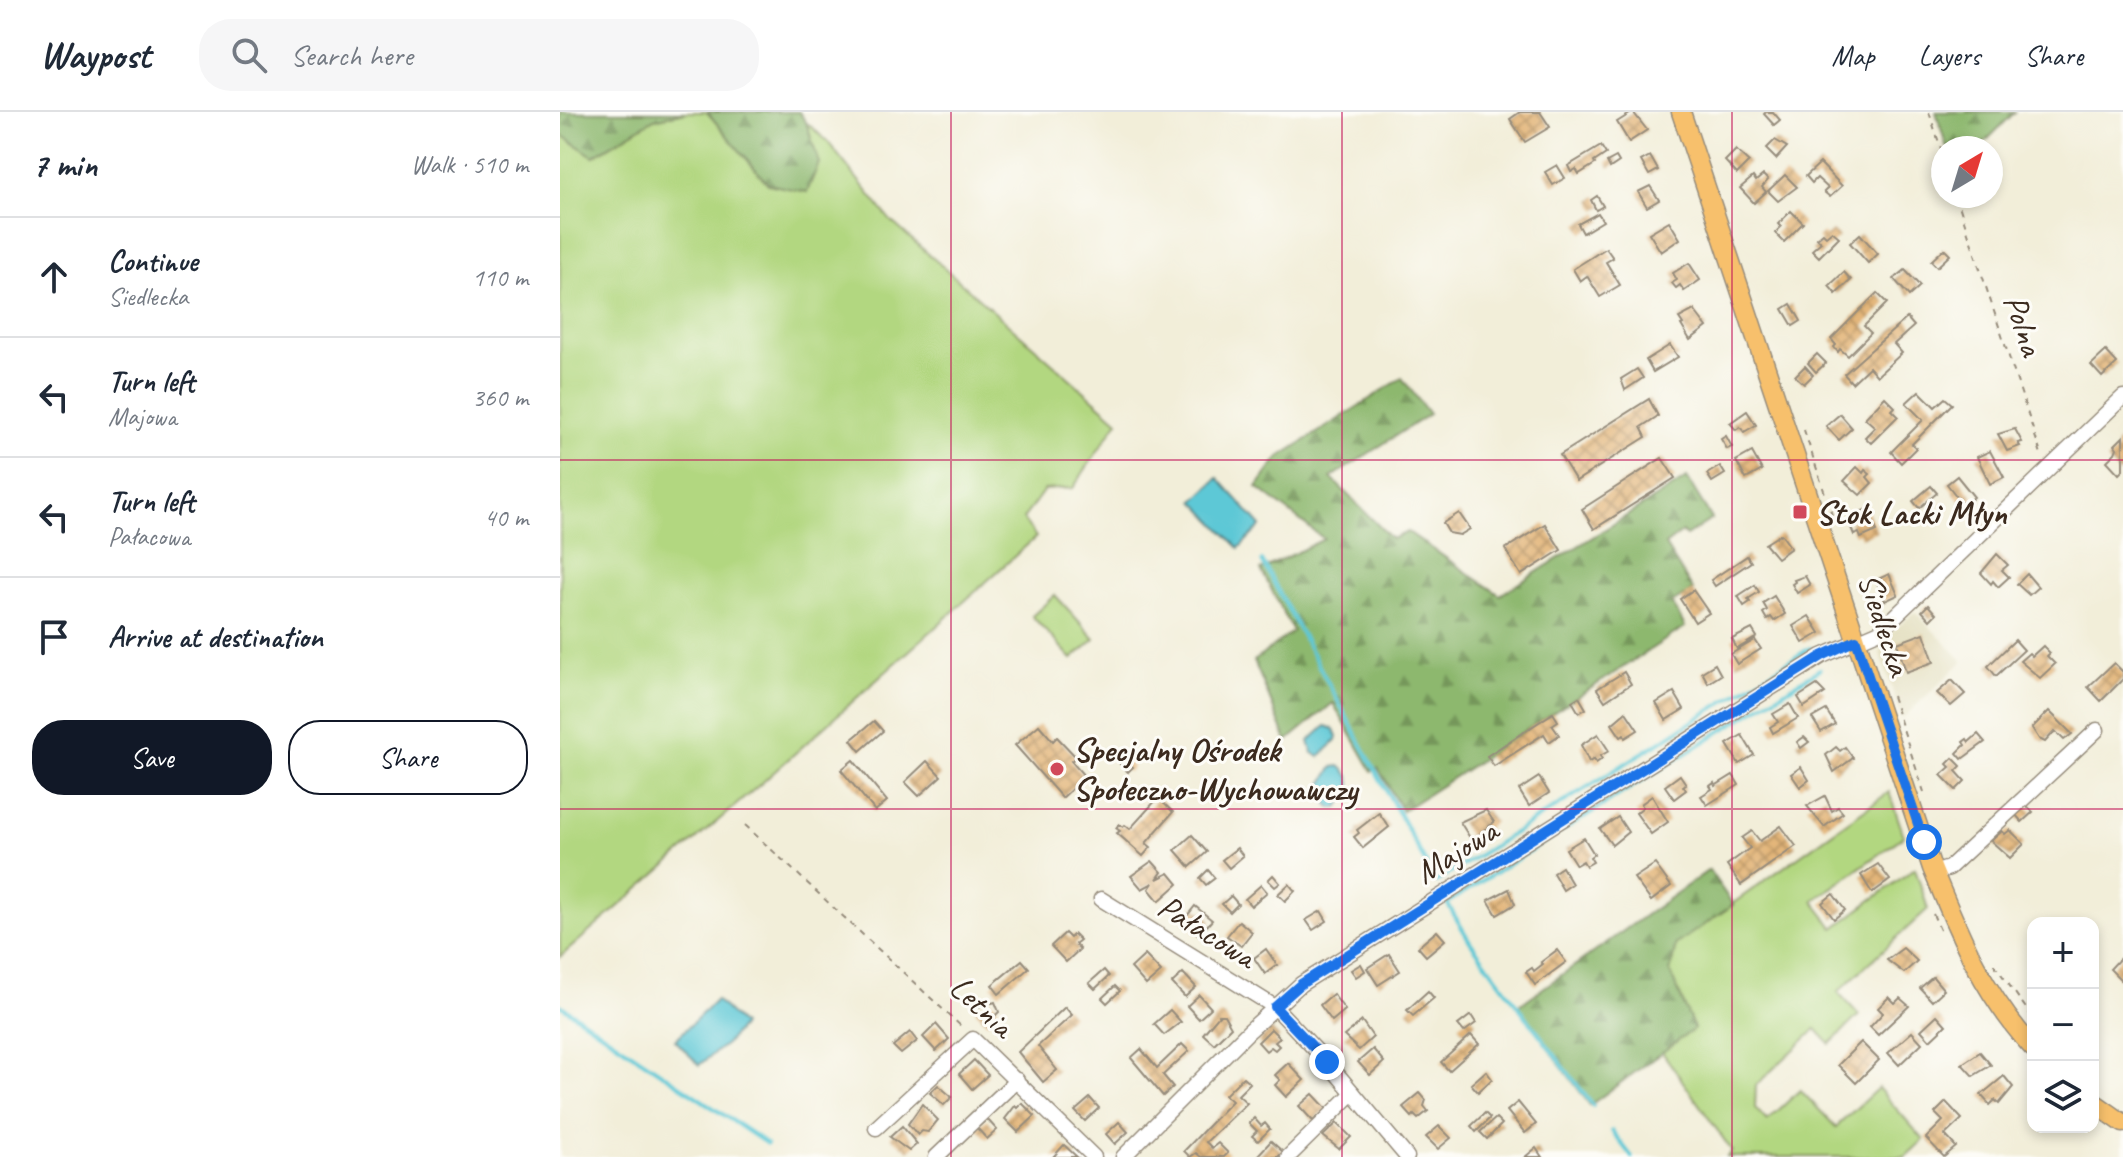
<!DOCTYPE html>
<html lang="en">
<head>
<meta charset="utf-8">
<style>
	:root { --surface:#fff; --page:#f6f6f7; --text:#1f2937; --muted:#747a83; --line:#e0e1e3; --accent:#111827 }
	body { margin:0; font-family:Caveat,sans-serif; background:var(--page); color:var(--text) }
	.controls { position:absolute; right:24px; bottom:24px; display:grid; overflow:hidden; border-radius:16px; box-shadow:0 4px 12px #0003 }
	.controls button { width:72px; height:72px; display:grid; place-items:center; padding:0; border:0; border-bottom:2px solid var(--line); background:var(--surface); color:var(--text); font:40px sans-serif }
	.compass { position:absolute; left:1371px; top:24px; width:72px; height:72px; border-radius:50%; background:var(--surface); box-shadow:0 4px 12px #0003; rotate:38deg }
	.stop { position:absolute; width:24px; height:24px; margin:-18px; border:6px solid #1a73e8; border-radius:50%; background:#fff }
	.stop.end { background:#1a73e8; border-color:#fff; box-shadow:0 2px 8px #0008 }
	.list { margin:0; padding:0; list-style:none }
	h2 { display:flex; justify-content:space-between; align-items:center; height:104px; margin:0; padding:0 32px; font-size:34px }
	h2 small { font-size:26px; font-weight:400; color:var(--muted) }
	.list li { display:grid; grid-template-columns:52px 1fr auto; gap:24px; align-items:center; box-sizing:border-box; height:120px; padding:0 32px; border-top:2px solid var(--line) }
	.list b { display:block; font-size:30px; white-space:nowrap }
	.list p { margin:0; font-size:26px; white-space:nowrap; color:var(--muted) }
	.list em { font-size:26px; font-style:normal; color:var(--muted) }
	.actions { display:flex; gap:16px; padding:24px 32px }
	.actions a { flex:1; padding:18px 0; border:2px solid var(--accent); border-radius:32px; text-align:center; font-size:28px; color:var(--accent) }
	.actions .main { background:var(--accent); color:#fff }
	.icon { flex:none; width:44px; height:44px; fill:none; stroke:currentColor; stroke-width:2; stroke-linecap:round; stroke-linejoin:round }
	.map { position:relative; flex:none; width:1563px; height:1045px; overflow:hidden }
	header { display:flex; align-items:center; gap:48px; box-sizing:border-box; height:112px; padding:0 40px; background:var(--surface); border-bottom:2px solid var(--line) }
	header strong { font-size:38px }
	nav { display:flex; gap:44px; margin-inline-start:auto; font-size:28px }
	.search { width:560px; height:72px; background:var(--page); display:flex; align-items:center; gap:20px; box-sizing:border-box; padding:0 28px; border-radius:32px; color:var(--muted); font-size:30px }
	main { display:flex }
	aside { flex:1; background:var(--surface) }
	.map>svg:first-child { display:block }
	.built { fill:#e1dcba }
	.grass { fill:#b2d780; stroke:#76804f; stroke-width:2 }
	.forest { fill:url(#forest-firs); stroke:#647146; stroke-width:2 }
	.water { fill:#5dc8d6; stroke:#4c797a; stroke-width:2 }
	.lines { fill:none; stroke-linecap:round; stroke-linejoin:round }
	.stream { stroke:#5dc8d6; stroke-width:4 }
	.building { fill:url(#building-cross-hatch) }
	.minor-casing { stroke:#968c7c; stroke-width:17 }
	.major-casing { stroke:#968c7c; stroke-width:21 }
	.path { stroke:#968c7c; stroke-width:2; stroke-dasharray:6 6; stroke-linecap:butt }
	.minor { stroke:#fff; stroke-width:14 }
	.major { stroke:#f7c06c; stroke-width:18 }
	.route { stroke:#1a73e8; stroke-width:10 }
	.grid { fill:none; stroke:#c2185b; stroke-width:2; stroke-opacity:0.55 }
	.poi-dot { fill:#d1495b; stroke:#fdfcf7; stroke-width:3 }
	.labels { text-anchor:middle; dominant-baseline:central; stroke-width:6; stroke-linejoin:round; paint-order:stroke }
	.street-label { font-size:34px; fill:#3b2a1e; stroke:#fdfcf7 }
	.poi-label { font-size:34px; font-weight:bold; fill:#3b2a1e; stroke:#fdfcf7; text-anchor:start }
</style>
</head>
<body>
<header>
<strong>Waypost</strong>
<div class="search"><svg class="icon" aria-label="search" viewBox="0 0 24 24"><circle cx="10" cy="10" r="6"/><path d="M15 15l6 6"/></svg>Search here</div>
<nav><a>Map</a><a>Layers</a><a>Share</a></nav>
</header>
<main>
<aside>
<h2>7 min<small>Walk · 510 m</small></h2>
<ul class="list">
<li><svg class="icon" aria-label="ahead" viewBox="0 0 24 24"><path d="M12 20V5M6 11l6-6 6 6"/></svg><div><b>Continue</b><p>Siedlecka</p></div><em>110 m</em></li>
<li><svg class="icon" aria-label="left" viewBox="0 0 24 24"><path d="M17 20v-9H6M10 6l-5 5 5 5"/></svg><div><b>Turn left</b><p>Majowa</p></div><em>360 m</em></li>
<li><svg class="icon" aria-label="left" viewBox="0 0 24 24"><path d="M17 20v-9H6M10 6l-5 5 5 5"/></svg><div><b>Turn left</b><p>Pałacowa</p></div><em>40 m</em></li>
<li><svg class="icon" aria-label="arrive" viewBox="0 0 24 24"><path d="M6 21V4h12l-3 4 3 4H6"/></svg><div><b>Arrive at destination</b></div></li>
</ul>
<div class="actions"><a class="main">Save</a><a>Share</a></div>
</aside>
<div class="map">
<svg width="1563" height="1045" viewBox="0 0 1563 1045">
	<defs>
		<pattern id="forest-firs" width="22" height="20" patternUnits="userSpaceOnUse" patternTransform="scale(2)"><rect width="22" height="20" fill="#8db86e"/><path d="M5 1l3.5 6h-7zM16 11l3.5 6h-7z" fill="#74965a"/></pattern>
		<pattern id="building-cross-hatch" width="8" height="8" patternUnits="userSpaceOnUse" patternTransform="scale(2)"><rect width="8" height="8" fill="#e3b67a"/><path d="M0 0l8 8M0 8l8-8" fill="none" stroke="#b99463"/></pattern>
	</defs>
	<rect width="100%" height="100%" fill="#fdfcf7"/>
	<filter id="ink" filterUnits="userSpaceOnUse"><feTurbulence type="fractalNoise" baseFrequency=".0125" numOctaves="2"/><feDisplacementMap in="SourceGraphic" scale="16" xChannelSelector="R" yChannelSelector="G"/><feConvolveMatrix kernelMatrix="1 2 1 2 8 2 1 2 1" color-interpolation-filters="sRGB"/></filter>
	<filter id="wash" filterUnits="userSpaceOnUse"><feTurbulence type="fractalNoise" baseFrequency=".006" numOctaves="4" result="noise"/><feDisplacementMap in="SourceGraphic" scale="32" xChannelSelector="R" yChannelSelector="G"/><feGaussianBlur stdDeviation="1.8" result="paint"/><feColorMatrix in="noise" values="0 0 0 0 0 0 0 0 0 0 0 0 0 0 0 0 0 1.4 0 .05"/><feComposite in="paint" operator="in"/></filter>
	<g filter="url(#wash)">
		<rect width="100%" height="100%" fill="#f2eed9"/>
		<polygon class="built" points="1355,500 1403,549 1342,607 1320,541 1331,521"/>
		<g class="grass">
			<polygon points="125,0 147,0 208,71 258,51 246,10 267,29 331,109 558,309 513,376 484,378 463,407 476,425 204,669 0,845 0,22 34,44 94,7"/>
			<polygon points="495,483 535,527 512,547 472,504"/>
			<polygon points="1329,680 1344,724 1253,789 1274,816 1355,756 1368,797 1278,880 1299,903 1270,932 1256,917 1196,973 1195,996 1207,1009 1240,978 1276,1015 1318,976 1364,1028 1345,1045 1167,1045 1172,1039 1102,940 1134,917 1110,860 1116,832"/>
		</g>
		<g class="forest">
			<polygon points="0,0 125,0 94,7 33,44 0,22"/>
			<polygon points="147,0 239,0 246,10 259,51 247,80 208,72"/>
			<polygon points="1376,0 1455,0 1419,36 1387,36"/>
			<polygon points="842,266 869,302 771,366 832,427 848,420 940,483 1127,366 1152,407 1126,424 1122,420 1105,433 1133,478 1112,491 1125,515 842,699 818,656 812,659 773,591 727,629 694,549 733,519 701,458 764,427 697,375 718,346"/>
			<polygon points="1149,758 1173,793 1116,832 1110,860 1134,917 1030,993 958,894"/>
		</g>
		<g class="water">
			<polygon points="658,366 701,414 679,436 634,389"/>
			<polygon points="766,614 774,617 777,624 776,629 759,645 752,640 749,629"/>
			<path d="M780,654C798,669 792,681 777,696H771L761,683L760,675L773,655Z"/>
			<polygon points="156,888 182,913 167,931 139,953 115,928"/>
		</g>
		<g class="lines">
			<g class="stream">
				<polyline points="702,449 876,770 1250,536"/>
				<polyline points="0,893 207,1032"/>
				<polyline points="1033,994 911,831 887,791 1260,557"/>
				<polyline points="1052,1019 1072,1045"/>
			</g>
		</g>
		<g id="blocks">
			<g class="building">
				<polygon points="960,0 980,0 990,15 965,30 950,7"/>
				<polygon points="1073,0 1087,18 1069,30 1057,10"/>
				<polygon points="1206,0 1213,0 1220,8 1214,13 1204,2"/>
				<polygon points="1215,28 1227,35 1216,47 1206,37"/>
				<polygon points="1041,34 1046,42 1034,50 1035,52 1019,62 1016,57 1011,60 1008,54"/>
				<polygon points="1176,38 1189,50 1177,62 1165,49"/>
				<polygon points="1090,44 1098,58 1089,63 1081,49"/>
				<polygon points="1056,45 1059,50 1050,56 1047,50"/>
				<polygon points="1260,51 1282,74 1270,85 1264,80 1268,76 1257,66 1252,71 1246,64"/>
				<polygon points="997,53 1005,66 993,73 985,60"/>
				<polygon points="1203,63 1208,68 1202,75 1206,80 1194,91 1180,76 1193,65 1196,69"/>
				<polygon points="1225,63 1237,75 1218,89 1208,79"/>
				<polygon points="1090,74 1099,88 1087,95 1078,80"/>
				<polygon points="1037,84 1043,94 1036,98 1031,88"/>
				<polygon points="1231,99 1243,111 1224,130 1215,121 1221,115 1218,112"/>
				<polygon points="1038,101 1043,109 1023,121 1018,112"/>
				<polygon points="1109,109 1120,127 1101,140 1089,121"/>
				<polygon points="1272,119 1279,125 1259,145 1252,138 1261,130 1257,126 1263,121 1266,124"/>
				<polygon points="1300,122 1318,142 1308,151 1290,131"/>
				<polygon points="1046,136 1053,146 1046,150 1060,173 1040,185 1027,164 1020,169 1013,157"/>
				<polygon points="1384,137 1390,143 1377,155 1371,149"/>
				<polygon points="1129,151 1140,168 1124,179 1120,173 1116,176 1112,171 1117,168 1113,161"/>
				<polygon points="1345,158 1360,174 1349,184 1334,167"/>
				<polygon points="1284,160 1291,168 1276,182 1269,174"/>
				<polygon points="1317,181 1327,191 1304,214 1311,221 1288,244 1280,237 1278,240 1274,235 1276,233 1271,227"/>
				<polygon points="1231,192 1241,209 1233,214 1223,197"/>
				<polygon points="1134,198 1147,215 1130,228 1121,213 1123,212 1119,206"/>
				<polygon points="1347,206 1354,214 1334,232 1342,241 1317,264 1309,255 1292,271 1284,262"/>
				<polygon points="1110,233 1118,245 1093,260 1086,248"/>
				<polygon points="1546,239 1557,251 1542,265 1531,253"/>
				<polygon points="1257,242 1266,251 1256,260 1248,251"/>
				<polygon points="1245,254 1253,263 1244,272 1235,264"/>
				<polygon points="1077,257 1083,266 1065,278 1061,267"/>
				<polygon points="1359,279 1375,295 1385,286 1392,292 1352,332 1356,336 1341,351 1331,340 1363,308 1346,291"/>
				<polygon points="1325,285 1335,295 1332,298 1338,304 1311,331 1305,325 1315,315 1305,306"/>
				<polygon points="1089,287 1098,304 1081,315 1086,325 1016,369 1000,343"/>
				<polygon points="1187,299 1196,313 1184,320 1180,315 1176,318 1170,311"/>
				<polygon points="1280,302 1292,316 1279,328 1266,314"/>
				<polygon points="1455,317 1462,330 1458,331 1460,334 1447,339 1438,322"/>
				<polygon points="1166,324 1172,335 1167,337 1161,327"/>
				<polygon points="1563,325 1563,358 1559,362 1547,349 1555,341 1557,336 1555,333"/>
				<polygon points="1430,339 1444,365 1430,372 1417,345"/>
				<polygon points="1192,340 1202,358 1186,367 1176,349"/>
				<polygon points="1102,346 1115,366 1034,417 1022,397"/>
				<polygon points="1160,354 1165,362 1152,370 1147,362"/>
				<polygon points="1297,355 1303,361 1305,358 1310,362 1307,365 1312,371 1300,383 1284,369"/>
				<polygon points="1397,364 1414,385 1404,394 1387,372"/>
				<polygon points="1371,374 1377,381 1359,396 1353,389"/>
				<polygon points="1307,397 1317,419 1301,426 1299,421 1294,423 1289,411 1294,409 1291,404"/>
				<polygon points="899,401 910,417 900,423 889,421 883,411"/>
				<polygon points="985,412 1001,438 961,463 945,437"/>
				<polygon points="1221,422 1231,436 1217,446 1205,432"/>
				<polygon points="1437,442 1448,453 1442,458 1449,465 1438,475 1433,469 1431,472 1421,461"/>
				<polygon points="1187,444 1191,450 1155,474 1151,468"/>
				<polygon points="1329,462 1338,483 1325,489 1316,468"/>
				<polygon points="1467,462 1478,475 1469,483 1457,472"/>
				<polygon points="1245,464 1250,473 1237,481 1232,472 1235,470 1234,468"/>
				<polygon points="1195,473 1199,480 1188,487 1190,490 1184,494 1178,484"/>
				<polygon points="1133,478 1149,501 1135,510 1120,487"/>
				<polygon points="1214,484 1225,502 1214,509 1211,505 1207,508 1203,501 1207,498 1203,491"/>
				<polygon points="1368,493 1376,502 1370,508 1362,499"/>
				<polygon points="1249,504 1260,521 1243,531 1233,514"/>
				<polygon points="1192,517 1197,525 1177,537 1172,527"/>
				<polygon points="1364,521 1374,550 1346,560 1337,531"/>
				<polygon points="1195,528 1201,537 1177,552 1171,542"/>
				<polygon points="1455,528 1464,538 1436,564 1428,554"/>
				<polygon points="1483,534 1490,541 1487,544 1495,552 1480,566 1460,549 1469,541 1472,544"/>
				<polygon points="1554,551 1563,560 1563,567 1541,589 1528,575"/>
				<polygon points="1155,552 1161,563 1148,571 1142,560"/>
				<polygon points="1064,560 1071,572 1045,589 1037,577"/>
				<polygon points="1392,568 1405,582 1391,594 1377,581"/>
				<polygon points="1257,573 1265,581 1244,595 1238,585"/>
				<polygon points="1114,580 1124,597 1106,608 1096,591"/>
				<polygon points="1019,585 1026,597 1019,601 1012,589"/>
				<polygon points="1230,592 1238,606 1213,621 1210,615 1218,610 1213,602"/>
				<polygon points="1266,598 1275,612 1261,620 1252,606"/>
				<polygon points="1489,599 1512,622 1504,628 1495,619 1485,630 1479,627 1472,616"/>
				<polygon points="1066,600 1078,618 1065,626 1064,623 1061,625 1052,612"/>
				<polygon points="993,601 998,609 992,613 999,623 989,630 984,622 934,654 927,644"/>
				<polygon points="314,609 323,619 300,639 291,628"/>
				<polygon points="479,613 493,629 497,625 516,645 511,649 525,665 502,686 455,633"/>
				<polygon points="1038,622 1049,639 1040,644 1042,647 1036,651 1034,647 1029,650 1021,633"/>
				<polygon points="1418,622 1425,630 1402,647 1397,641 1405,633 1403,630 1407,627 1409,630"/>
				<polygon points="1182,623 1194,643 1179,652 1167,632"/>
				<polygon points="1244,625 1249,630 1241,636 1237,630"/>
				<polygon points="1276,635 1280,639 1285,635 1293,646 1274,660 1266,643"/>
				<polygon points="1393,646 1401,654 1396,659 1405,669 1396,678 1381,663 1390,655 1387,652"/>
				<polygon points="565,647 573,655 568,660 560,652"/>
				<polygon points="293,648 327,689 315,699 281,658"/>
				<polygon points="367,649 381,664 359,684 345,670"/>
				<polygon points="1241,655 1249,668 1240,675 1231,662"/>
				<polygon points="1120,663 1126,672 1123,674 1126,678 1114,687 1105,674"/>
				<polygon points="1173,663 1179,673 1147,693 1141,684 1152,677 1150,674 1154,671 1155,674"/>
				<polygon points="979,665 989,681 969,694 959,678"/>
				<polygon points="1092,684 1108,710 1091,722 1076,701 1083,695 1081,692"/>
				<polygon points="1265,684 1272,699 1278,695 1283,701 1264,715 1247,694"/>
				<polygon points="598,686 613,700 586,731 591,735 583,744 557,721 560,719 556,716 559,712 563,715 565,713 570,717"/>
				<polygon points="1465,692 1473,700 1462,710 1455,702"/>
				<polygon points="926,698 934,710 912,729 900,710"/>
				<polygon points="819,701 829,715 803,736 794,725 799,721 797,718"/>
				<polygon points="1058,705 1068,720 1052,733 1040,717"/>
				<polygon points="1221,714 1236,734 1181,773 1167,753 1190,736 1182,726 1192,719 1200,729"/>
				<polygon points="1450,718 1464,732 1450,746 1431,729 1442,719 1445,722"/>
				<polygon points="632,723 647,740 630,755 615,738"/>
				<polygon points="1024,726 1034,742 1030,745 1033,750 1026,754 1023,749 1016,753 1006,737"/>
				<polygon points="677,736 683,744 669,756 662,748"/>
				<polygon points="592,749 602,760 597,767 609,761 618,772 599,789 589,777 593,771 582,777 571,764"/>
				<polygon points="1095,752 1111,774 1091,789 1074,766"/>
				<polygon points="1318,752 1330,768 1312,781 1301,763"/>
				<polygon points="1002,755 1012,772 1003,778 993,761"/>
				<polygon points="648,758 655,766 646,773 640,766"/>
				<polygon points="713,763 720,771 715,775 708,768"/>
				<polygon points="729,772 735,779 725,789 718,782"/>
				<polygon points="701,773 707,780 691,794 685,787"/>
				<polygon points="949,777 955,792 937,803 928,788"/>
				<polygon points="1273,782 1285,798 1274,807 1262,791"/>
				<polygon points="671,784 678,792 670,800 662,792"/>
				<polygon points="635,794 652,808 639,823 623,809"/>
				<polygon points="761,799 767,809 753,818 746,808"/>
				<polygon points="679,809 692,820 681,834 667,824"/>
				<polygon points="877,819 885,828 866,844 858,835"/>
				<polygon points="505,821 510,826 514,822 520,828 515,832 520,837 506,850 491,834"/>
				<polygon points="1343,836 1357,849 1344,861 1327,848"/>
				<polygon points="706,837 717,853 705,862 694,846"/>
				<polygon points="997,838 1006,850 975,873 966,860 972,856 974,859 983,852 981,850"/>
				<polygon points="829,842 840,859 818,873 807,856"/>
				<polygon points="585,843 601,860 586,873 571,856"/>
				<polygon points="1563,843 1563,866 1561,868 1550,857"/>
				<polygon points="462,848 469,856 439,882 432,873"/>
				<polygon points="801,852 805,859 796,865 791,858"/>
				<polygon points="544,858 549,864 535,877 529,871"/>
				<polygon points="623,861 636,875 625,885 612,871"/>
				<polygon points="1373,865 1384,878 1372,889 1360,876"/>
				<polygon points="555,874 560,879 547,891 542,886"/>
				<polygon points="868,879 874,886 853,904 847,898"/>
				<polygon points="773,882 785,898 772,909 760,893"/>
				<polygon points="639,883 651,896 639,907 627,894"/>
				<polygon points="1329,885 1335,891 1340,886 1349,894 1318,923 1310,915 1323,901 1318,896"/>
				<polygon points="429,887 432,891 435,890 439,900 427,911 415,898"/>
				<polygon points="505,895 512,903 478,934 497,958 483,970 458,940"/>
				<polygon points="610,898 621,910 604,923 594,912"/>
				<polygon points="659,903 664,903 671,915 654,932 643,922"/>
				<polygon points="911,903 916,911 904,920 898,913"/>
				<polygon points="1377,903 1386,913 1370,928 1361,918"/>
				<polygon points="802,909 813,925 799,938 784,924"/>
				<polygon points="376,912 389,927 376,939 363,925"/>
				<polygon points="711,917 720,926 715,930 719,934 715,938 711,935 706,939 698,930"/>
				<polygon points="350,920 357,929 341,942 333,934"/>
				<polygon points="1352,920 1362,931 1339,953 1328,941"/>
				<polygon points="911,923 919,932 889,959 881,950"/>
				<polygon points="1301,930 1319,948 1296,971 1278,953"/>
				<polygon points="622,932 629,939 603,963 613,975 603,984 571,946 581,937 597,956"/>
				<polygon points="813,937 824,950 810,963 798,950"/>
				<polygon points="1420,940 1431,953 1413,964 1402,952"/>
				<polygon points="414,948 428,963 412,977 399,962"/>
				<polygon points="728,951 744,968 726,985 715,973 720,968 715,963"/>
				<polygon points="926,959 932,967 918,980 911,972"/>
				<polygon points="1444,964 1453,975 1439,992 1435,988 1430,993 1421,983"/>
				<polygon points="683,965 690,971 678,983 687,991 646,1030 652,1036 658,1031 668,1041 664,1045 641,1045 636,1041 630,1045 624,1039 672,989 665,983"/>
				<polygon points="378,973 392,985 384,993 370,981"/>
				<polygon points="860,981 866,988 864,994 868,999 858,1007 854,1003 852,1005 843,995"/>
				<polygon points="753,982 767,997 753,1009 739,994"/>
				<polygon points="530,986 539,996 525,1009 515,999"/>
				<polygon points="958,990 976,1012 965,1021 947,999"/>
				<polygon points="1386,990 1402,1007 1385,1023 1396,1035 1384,1045 1366,1026 1383,1009 1375,1001"/>
				<polygon points="462,991 475,1004 458,1020 445,1007 455,994 457,996"/>
				<polygon points="362,992 378,1008 368,1020 362,1019 358,1023 348,1012"/>
				<polygon points="925,1001 930,1006 916,1020 911,1014"/>
				<polygon points="694,1006 701,1014 705,1011 710,1017 698,1029 692,1024 697,1019 689,1011"/>
				<polygon points="936,1006 942,1012 927,1027 920,1020"/>
				<polygon points="427,1007 437,1018 427,1027 417,1016"/>
				<polygon points="559,1010 568,1020 555,1032 546,1022"/>
				<polygon points="777,1011 791,1025 779,1037 763,1024"/>
				<polygon points="342,1014 357,1032 349,1039 330,1025"/>
				<polygon points="879,1014 891,1026 878,1037 866,1025"/>
				<polygon points="711,1029 723,1040 718,1045 700,1045 698,1043"/>
				<polygon points="504,1033 517,1045 493,1045"/>
				<polygon points="976,1036 982,1045 965,1045"/>
			</g>
		</g>
	</g>
	<g filter="url(#ink)">
		<use href="#blocks" fill-opacity="0" stroke="#968c7c" stroke-width="2"/>
		<g class="lines">
			<defs>
				<g id="minor">
					<polyline points="1374,761 1389,756 1537,618"/>
					<polyline points="541,787 715,895 767,950 847,1045"/>
					<polyline points="316,1016 413,927 534,1045"/>
					<polyline points="376,1045 457,968"/>
					<polyline points="563,1045 689,919 741,872 1262,544 1320,519 1563,285"/>
					<polyline points="728,1045 793,981"/>
				</g>
				<g id="major">
					<path d="M1121,0L1372,756C1400,824 1423,881 1473,936"/>
					<polyline points="1533,990 1563,1011"/>
				</g>
			</defs>
			<use href="#minor" class="minor-casing"/>
			<use href="#major" class="major-casing"/>
			<g class="path">
				<polyline points="1369,0 1383,43"/>
				<polyline points="1396,84 1482,345"/>
				<polyline points="1244,318 1272,403"/>
				<polyline points="1332,584 1364,680"/>
				<polyline points="185,713 404,917"/>
				<polyline points="1373,802 1380,818"/>
				<polyline points="1434,852 1473,906"/>
			</g>
			<use href="#minor" class="minor"/>
			<use href="#major" class="major"/>
		</g>
	</g>
	<g class="lines" filter="url(#ink)">
		<polyline class="route" points="767,950 715,895 741,872 1262,544 1296,528 1364,730"/>
	</g>
	<path class="grid" d="M391,0V1045M782,0V1045M1172,0V1045M0,348H1563M0,697H1563"/>
	<g class="poi-dot">
		<rect x="1232" y="392" width="16" height="16" rx="4"/>
		<circle cx="497" cy="657" r="8"/>
	</g>
	<g class="labels">
		<g class="street-label">
			<text transform="translate(1464 213) rotate(72)">Polna</text>
			<text transform="translate(1325 512) rotate(72)">Siedlecka</text>
			<text transform="translate(896 739) rotate(-32)">Majowa</text>
			<text transform="translate(647 819) rotate(32)">Pałacowa</text>
			<text transform="translate(422 894) rotate(43)">Letnia</text>
		</g>
		<g class="poi-label">
			<text x="1256" y="400">Stok Lacki Młyn</text>
			<text x="513" y="637">Specjalny Ośrodek<tspan x="513" dy="39">Społeczno-Wychowawczy</tspan></text>
		</g>
	</g>
</svg>
<div class="controls">
<button>+</button>
<button>−</button>
<button><svg class="icon" aria-label="layers" viewBox="0 0 24 24"><path d="M12 4l9 5-9 5-9-5zM3 14l9 5 9-5"/></svg></button>
</div>
<svg class="compass" viewBox="-18 -18 36 36"><path d="M0-13l5 13h-10z" fill="#e53935"/><path d="M0 13l5-13h-10z" fill="#747a83"/></svg>
<div class="stop" style="left:1364px;top:730px"></div>
<div class="stop end" style="left:767px;top:950px"></div>
</div>
</main>
</body>
</html>
